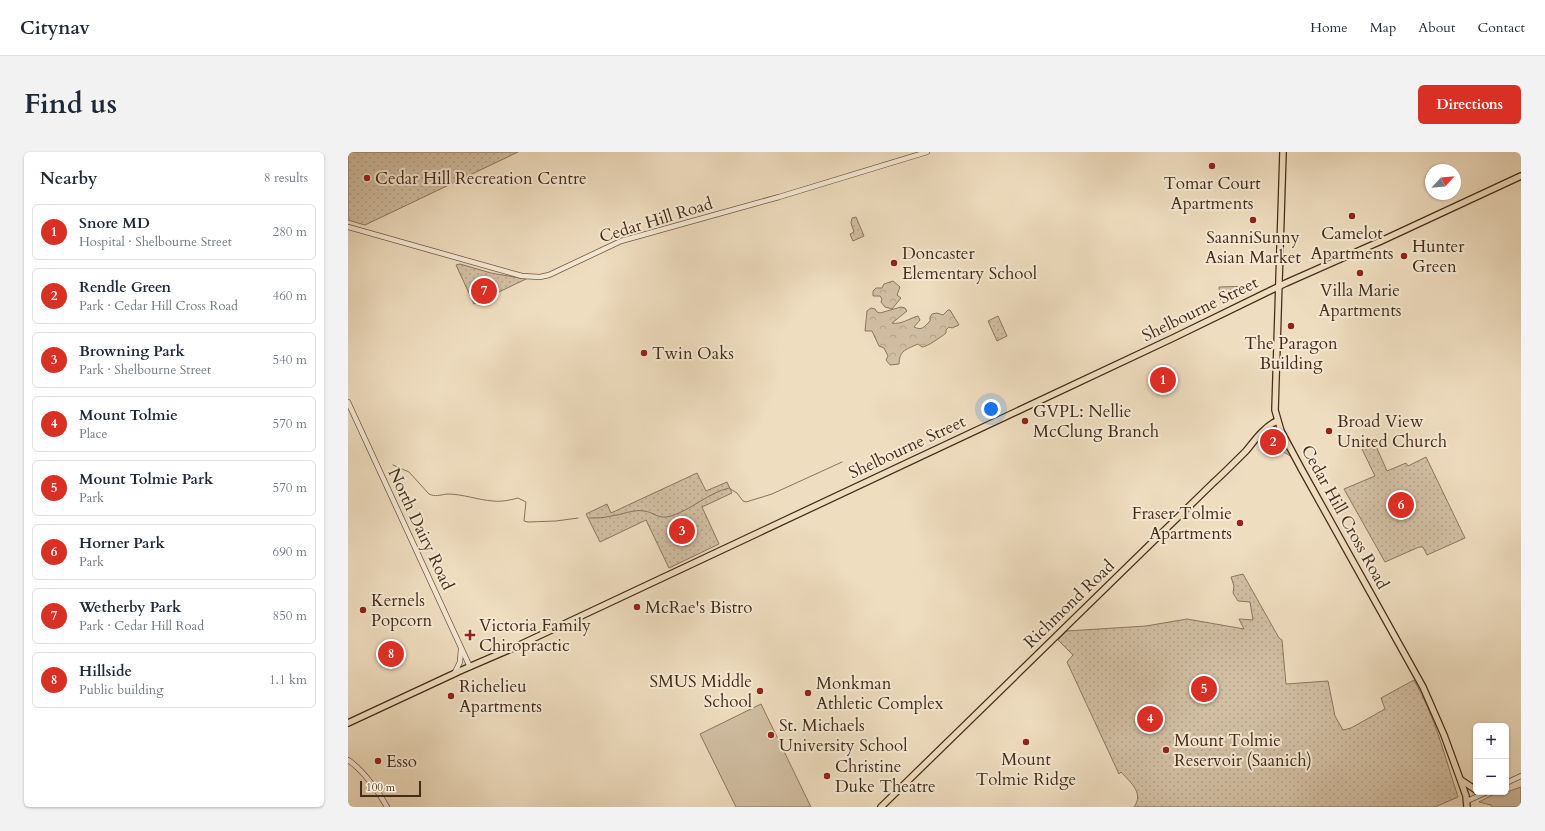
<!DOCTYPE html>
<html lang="en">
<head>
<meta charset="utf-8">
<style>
	:root { --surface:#fff; --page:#f2f2f3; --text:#1f2937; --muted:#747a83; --line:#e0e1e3; --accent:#d93025 }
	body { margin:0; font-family:Cardo,serif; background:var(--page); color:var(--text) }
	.controls { position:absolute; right:12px; bottom:12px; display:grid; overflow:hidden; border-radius:6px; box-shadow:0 1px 3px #0004 }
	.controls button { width:36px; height:36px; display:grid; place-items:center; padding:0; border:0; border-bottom:1px solid var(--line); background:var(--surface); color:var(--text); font:20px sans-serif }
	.compass { position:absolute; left:1077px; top:12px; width:36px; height:36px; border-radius:50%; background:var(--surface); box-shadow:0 1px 3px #0004; rotate:64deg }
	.scale { position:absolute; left:12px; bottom:10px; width:61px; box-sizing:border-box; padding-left:4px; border:2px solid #452c19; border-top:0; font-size:11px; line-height:14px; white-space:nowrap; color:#452c19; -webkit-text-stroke:3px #f5e9d5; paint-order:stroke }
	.you { position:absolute; left:643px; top:257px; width:14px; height:14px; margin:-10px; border:3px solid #fff; border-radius:50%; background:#1a73e8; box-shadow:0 0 0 6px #1a73e833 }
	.badge { display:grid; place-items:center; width:26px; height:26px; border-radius:50%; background:var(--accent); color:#fff; font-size:13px; font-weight:700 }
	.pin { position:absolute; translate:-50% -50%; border:2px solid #fff; box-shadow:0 1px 4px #0006 }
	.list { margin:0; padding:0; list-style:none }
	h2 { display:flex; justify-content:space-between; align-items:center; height:52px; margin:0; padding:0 16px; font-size:17px }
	h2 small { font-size:13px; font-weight:400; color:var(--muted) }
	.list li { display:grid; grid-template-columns:26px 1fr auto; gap:12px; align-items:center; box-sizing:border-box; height:56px; margin:0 8px 8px; padding:0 8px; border:1px solid var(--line); border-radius:6px }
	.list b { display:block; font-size:15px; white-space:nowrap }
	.list p { margin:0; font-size:13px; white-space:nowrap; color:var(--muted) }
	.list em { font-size:13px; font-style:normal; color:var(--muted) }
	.map { position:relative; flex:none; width:1173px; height:655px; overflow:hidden; border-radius:6px }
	header { display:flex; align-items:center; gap:24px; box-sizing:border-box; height:56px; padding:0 20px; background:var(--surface); border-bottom:1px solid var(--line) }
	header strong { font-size:19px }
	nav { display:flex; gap:22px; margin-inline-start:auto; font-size:14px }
	.intro { display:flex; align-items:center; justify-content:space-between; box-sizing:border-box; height:96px; padding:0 24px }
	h1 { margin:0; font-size:28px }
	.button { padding:10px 18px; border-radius:6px; background:var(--accent); color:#fff; font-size:14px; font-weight:700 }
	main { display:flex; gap:24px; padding:0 24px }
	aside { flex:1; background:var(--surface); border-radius:6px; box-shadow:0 1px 3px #0004 }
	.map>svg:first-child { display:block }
	.grass { fill:#d2bfa3; stroke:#8c765e }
	.forest { fill:url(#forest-crowns); stroke:#8c765e }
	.park { fill:url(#park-dots); stroke:#8c765e }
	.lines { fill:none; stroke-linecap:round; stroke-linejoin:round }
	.stream { stroke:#88725b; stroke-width:1 }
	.minor-casing { stroke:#705842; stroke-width:6 }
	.major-casing { stroke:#452c19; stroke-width:8 }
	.minor { stroke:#f5e9d5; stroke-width:4.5 }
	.major { stroke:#efddbf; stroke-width:5.5 }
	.poi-dot { fill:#8f2418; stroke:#f5e9d5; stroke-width:1.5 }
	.labels { text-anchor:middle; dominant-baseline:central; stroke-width:4; stroke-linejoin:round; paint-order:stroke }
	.poi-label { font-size:17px; fill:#452c19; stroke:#f5e9d5; text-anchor:start }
	.street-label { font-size:17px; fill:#452c19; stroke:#f5e9d5 }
</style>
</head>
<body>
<header>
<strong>Citynav</strong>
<nav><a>Home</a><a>Map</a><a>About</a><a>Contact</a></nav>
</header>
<div class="intro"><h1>Find us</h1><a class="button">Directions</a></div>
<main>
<aside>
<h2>Nearby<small>8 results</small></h2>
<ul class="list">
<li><span class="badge">1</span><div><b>Snore MD</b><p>Hospital · Shelbourne Street</p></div><em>280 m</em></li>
<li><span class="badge">2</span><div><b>Rendle Green</b><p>Park · Cedar Hill Cross Road</p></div><em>460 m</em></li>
<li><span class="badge">3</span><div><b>Browning Park</b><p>Park · Shelbourne Street</p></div><em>540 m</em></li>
<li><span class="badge">4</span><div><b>Mount Tolmie</b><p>Place</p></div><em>570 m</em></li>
<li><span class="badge">5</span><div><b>Mount Tolmie Park</b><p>Park</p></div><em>570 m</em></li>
<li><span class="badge">6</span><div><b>Horner Park</b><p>Park</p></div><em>690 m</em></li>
<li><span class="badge">7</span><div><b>Wetherby Park</b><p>Park · Cedar Hill Road</p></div><em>850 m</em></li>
<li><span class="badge">8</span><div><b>Hillside</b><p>Public building</p></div><em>1.1 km</em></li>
</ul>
</aside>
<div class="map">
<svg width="1173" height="655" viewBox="0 0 1173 655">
	<defs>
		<pattern id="forest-crowns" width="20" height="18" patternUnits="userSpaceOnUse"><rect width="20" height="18" fill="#d2bfa3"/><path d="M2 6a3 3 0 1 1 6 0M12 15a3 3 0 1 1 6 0" fill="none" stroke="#b6a48c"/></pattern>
		<pattern id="park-dots" width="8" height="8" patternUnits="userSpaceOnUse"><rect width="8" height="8" fill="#d2bfa3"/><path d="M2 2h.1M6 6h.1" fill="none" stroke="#b6a48c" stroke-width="1.8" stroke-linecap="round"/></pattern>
	</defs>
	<rect width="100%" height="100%" fill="#efddbf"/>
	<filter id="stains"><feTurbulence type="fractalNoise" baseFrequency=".005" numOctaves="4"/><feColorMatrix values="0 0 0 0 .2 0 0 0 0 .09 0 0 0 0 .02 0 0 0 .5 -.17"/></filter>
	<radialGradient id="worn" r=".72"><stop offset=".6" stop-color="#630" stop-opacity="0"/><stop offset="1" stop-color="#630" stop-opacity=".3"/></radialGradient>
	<g class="grass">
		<polygon points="413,552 463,655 388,655 352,582"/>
		<polygon points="1173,635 1173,655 1144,655 1143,653 1131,650 1150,640 1159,640"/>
	</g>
	<g class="forest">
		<polygon points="545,129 552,135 549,143 553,146 544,157 537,155 533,150 534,147 532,144 525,144 525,139 528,136 534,136 536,132"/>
		<path d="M553,155L557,156L559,159L544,171C553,173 562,166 570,164L572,168L566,175C574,179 576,175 582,169V165L584,162L589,161L595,163L600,158H602L611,173L604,176L601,175L598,178V181C593,185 579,195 574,195L570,192C559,197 551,198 551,212L542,213L538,208L540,204L536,196L531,194L524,179H517L519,159L523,156L527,157L529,160L532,161Z"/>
	</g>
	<g class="park">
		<polygon points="0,0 170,0 17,73 0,68"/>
		<polygon points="508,65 516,84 505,89 502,82 506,80 503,71 504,66"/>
		<polygon points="112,112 143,121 178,127 126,152 108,113"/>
		<polygon points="907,134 875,152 873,151 871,135"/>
		<polygon points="650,164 659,184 649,189 640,169"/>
		<polygon points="929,276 944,305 927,295 914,291 914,288 925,277"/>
		<polygon points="1027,292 1039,319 1058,311 1060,314 1078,305 1117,386 1079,403 1075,395 1071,395 1037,410 996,337 1027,324 1014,297"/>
		<polygon points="349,321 358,339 379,330 384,341 354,355 371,392 321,416 298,368 252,390 238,362 259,352 263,361"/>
		<path d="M895,422L931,486L934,488L938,532L980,529L987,564L995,578L1003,576L1037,557L1033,546L1066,528C1087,564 1097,605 1110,645L1087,655H786C796,641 783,631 773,620L771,622L719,510L725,503L710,488L719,479L798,474L839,467L896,477L891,467L905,468L902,450L890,449L885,441L886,434L883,425Z"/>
	</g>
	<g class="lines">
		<g class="stream">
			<path d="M45,313L61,320L81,342C87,345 92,343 99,342C115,342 130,348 145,349C154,350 162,348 170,346L178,350L176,369L180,370L208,369L230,366"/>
			<path d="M241,366C249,366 256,366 263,364C273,363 286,357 296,359C306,360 310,368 323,364C343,358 360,341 381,336L389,341L395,349L398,350L424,342L494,310"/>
		</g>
		<defs>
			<g id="minor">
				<polyline points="0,75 174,124 192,125 201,123 273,89 431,45 579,0"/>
				<polyline points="0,250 122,515"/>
				<polyline points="106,522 112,510 113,497"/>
				<path d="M0,608C14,617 31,640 39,655"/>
				<polyline points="1158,631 1173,624"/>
				<polyline points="1119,649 1139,640"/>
			</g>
			<g id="major">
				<polyline points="935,0 927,258 933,279 954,318 1075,535 1096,583 1112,627 1118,644 1119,655"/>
				<polyline points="0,571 114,518 165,496 825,186 938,131 1033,89 1173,24"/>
				<polyline points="1113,628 1128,638"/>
				<path d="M533,655L865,331C876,321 887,310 898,299C907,288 916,275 929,269"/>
			</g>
		</defs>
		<use href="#minor" class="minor-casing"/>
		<use href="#major" class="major-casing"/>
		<use href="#minor" class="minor"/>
		<use href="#major" class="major"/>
	</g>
	<g class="poi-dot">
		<circle cx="864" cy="14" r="4"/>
		<circle cx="19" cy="26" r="4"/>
		<circle cx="1004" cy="64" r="4"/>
		<circle cx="905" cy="68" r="4"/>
		<circle cx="1056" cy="104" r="4"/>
		<circle cx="546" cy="111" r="4"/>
		<circle cx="1012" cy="121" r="4"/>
		<circle cx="943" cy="174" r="4"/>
		<circle cx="296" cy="201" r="4"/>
		<circle cx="677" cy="269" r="4"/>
		<circle cx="981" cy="279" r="4"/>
		<circle cx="892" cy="371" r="4"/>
		<circle cx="289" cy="455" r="4"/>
		<circle cx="15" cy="458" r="4"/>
		<path d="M120 477h4v4h4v4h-4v4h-4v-4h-4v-4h4z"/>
		<circle cx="412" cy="539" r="4"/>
		<circle cx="460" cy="541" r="4"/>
		<circle cx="103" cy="544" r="4"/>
		<circle cx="423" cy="583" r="4"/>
		<circle cx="678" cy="590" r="4"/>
		<circle cx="818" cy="598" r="4"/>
		<circle cx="30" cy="609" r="4"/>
		<circle cx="479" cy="624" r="4"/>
	</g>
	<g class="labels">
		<g class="poi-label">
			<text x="27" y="26">Cedar Hill Recreation Centre</text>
			<text x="864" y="31" text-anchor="middle">Tomar Court<tspan x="864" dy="20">Apartments</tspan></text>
			<text x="1004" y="81" text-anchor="middle">Camelot<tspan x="1004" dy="20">Apartments</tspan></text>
			<text x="905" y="85" text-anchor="middle">SaanniSunny<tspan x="905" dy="20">Asian Market</tspan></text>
			<text x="1064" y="94">Hunter<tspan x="1064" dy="20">Green</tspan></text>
			<text x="554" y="101">Doncaster<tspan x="554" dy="20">Elementary School</tspan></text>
			<text x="1012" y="138" text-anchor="middle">Villa Marie<tspan x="1012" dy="20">Apartments</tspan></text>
			<text x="943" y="191" text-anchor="middle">The Paragon<tspan x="943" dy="20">Building</tspan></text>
			<text x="304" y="201">Twin Oaks</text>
			<text x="685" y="259">GVPL: Nellie<tspan x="685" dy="20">McClung Branch</tspan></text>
			<text x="989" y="269">Broad View<tspan x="989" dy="20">United Church</tspan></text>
			<text x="884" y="361" text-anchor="end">Fraser Tolmie<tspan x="884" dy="20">Apartments</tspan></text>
			<text x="23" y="448">Kernels<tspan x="23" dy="20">Popcorn</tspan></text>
			<text x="297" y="455">McRae's Bistro</text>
			<text x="131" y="473">Victoria Family<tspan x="131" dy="20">Chiropractic</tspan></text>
			<text x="404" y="529" text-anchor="end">SMUS Middle<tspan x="404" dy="20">School</tspan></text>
			<text x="468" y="531">Monkman<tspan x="468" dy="20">Athletic Complex</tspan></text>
			<text x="111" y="534">Richelieu<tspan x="111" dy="20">Apartments</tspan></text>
			<text x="431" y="573">St. Michaels<tspan x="431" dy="20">University School</tspan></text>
			<text x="826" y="588">Mount Tolmie<tspan x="826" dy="20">Reservoir (Saanich)</tspan></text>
			<text x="678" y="607" text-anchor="middle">Mount<tspan x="678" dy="20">Tolmie Ridge</tspan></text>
			<text x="38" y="609">Esso</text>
			<text x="487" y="614">Christine<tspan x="487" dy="20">Duke Theatre</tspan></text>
		</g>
		<g class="street-label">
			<text transform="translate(308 68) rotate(-17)">Cedar Hill Road</text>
			<text transform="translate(852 157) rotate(-26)">Shelbourne Street</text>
			<text transform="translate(559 295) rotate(-25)">Shelbourne Street</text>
			<text transform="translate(997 365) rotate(61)">Cedar Hill Cross Road</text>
			<text transform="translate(73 377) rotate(65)">North Dairy Road</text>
			<text transform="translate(721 452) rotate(-44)">Richmond Road</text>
		</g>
	</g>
	<rect width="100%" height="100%" filter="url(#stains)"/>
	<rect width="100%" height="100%" fill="url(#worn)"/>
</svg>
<div class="controls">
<button>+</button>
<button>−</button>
</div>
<svg class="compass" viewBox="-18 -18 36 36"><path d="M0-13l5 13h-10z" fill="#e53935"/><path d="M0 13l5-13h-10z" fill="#747a83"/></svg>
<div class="scale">100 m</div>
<div class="you"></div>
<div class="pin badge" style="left:815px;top:228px">1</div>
<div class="pin badge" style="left:925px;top:290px">2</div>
<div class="pin badge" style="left:334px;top:379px">3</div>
<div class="pin badge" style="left:802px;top:567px">4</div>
<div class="pin badge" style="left:856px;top:537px">5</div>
<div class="pin badge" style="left:1053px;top:353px">6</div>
<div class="pin badge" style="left:136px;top:139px">7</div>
<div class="pin badge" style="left:43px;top:502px">8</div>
</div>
</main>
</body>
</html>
